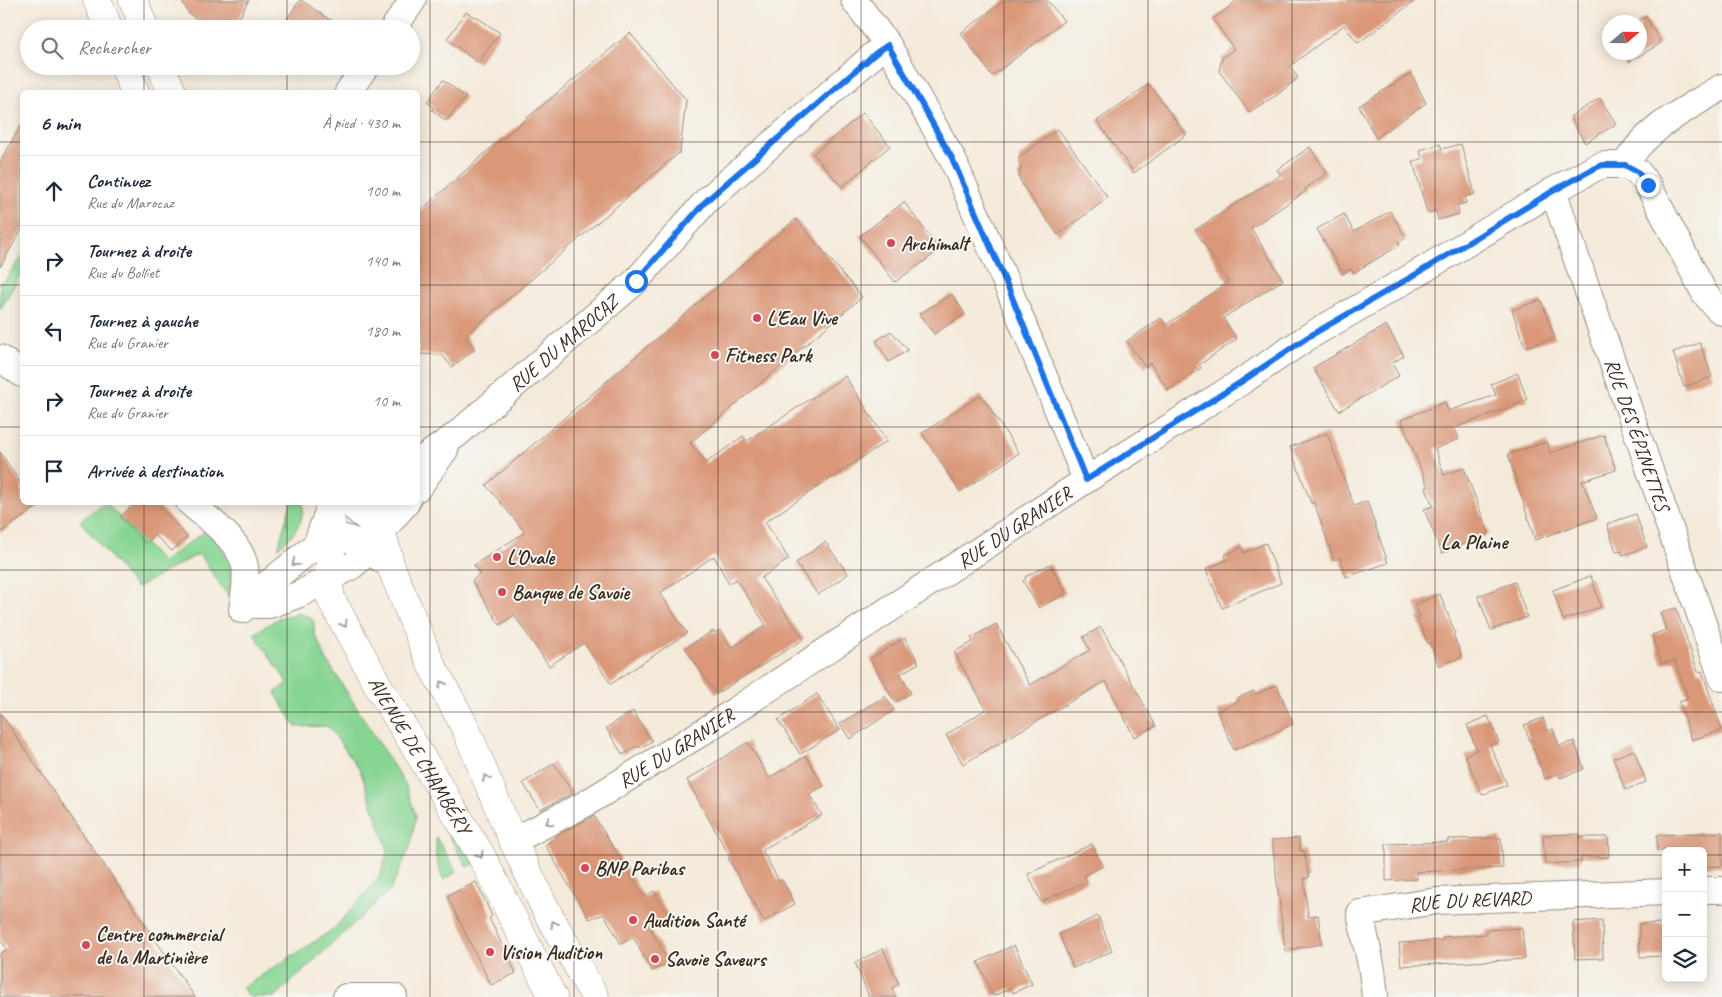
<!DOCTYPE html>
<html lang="fr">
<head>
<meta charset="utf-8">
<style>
	:root { --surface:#fff; --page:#f6f6f7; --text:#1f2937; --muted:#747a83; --line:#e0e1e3 }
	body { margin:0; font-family:Caveat,sans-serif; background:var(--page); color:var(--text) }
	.controls { position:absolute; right:15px; bottom:15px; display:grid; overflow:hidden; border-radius:8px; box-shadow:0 2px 12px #0003 }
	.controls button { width:45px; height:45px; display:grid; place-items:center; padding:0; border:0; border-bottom:1px solid var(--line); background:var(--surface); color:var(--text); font:25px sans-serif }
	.compass { position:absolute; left:1602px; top:15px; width:45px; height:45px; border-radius:50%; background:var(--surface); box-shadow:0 2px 12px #0003; rotate:70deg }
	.stop { position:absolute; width:15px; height:15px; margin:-11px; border:4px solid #1a73e8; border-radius:50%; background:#fff }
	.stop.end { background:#1a73e8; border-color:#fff; box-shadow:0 1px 5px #0008 }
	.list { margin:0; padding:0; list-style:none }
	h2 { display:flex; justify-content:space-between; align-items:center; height:65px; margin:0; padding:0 20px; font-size:21px }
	h2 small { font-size:16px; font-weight:400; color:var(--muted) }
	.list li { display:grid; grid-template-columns:32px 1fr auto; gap:15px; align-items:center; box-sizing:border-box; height:70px; padding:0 20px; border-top:1px solid var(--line) }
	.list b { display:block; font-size:19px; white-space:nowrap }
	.list p { margin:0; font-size:16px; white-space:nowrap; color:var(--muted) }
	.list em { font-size:16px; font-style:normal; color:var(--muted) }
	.icon { flex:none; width:28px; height:28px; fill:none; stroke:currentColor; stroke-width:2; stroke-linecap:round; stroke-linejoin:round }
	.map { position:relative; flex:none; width:1722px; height:997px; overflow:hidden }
	.search { position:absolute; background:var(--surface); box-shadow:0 2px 12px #0003; left:20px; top:20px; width:400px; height:55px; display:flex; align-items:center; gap:12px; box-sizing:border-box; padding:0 18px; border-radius:28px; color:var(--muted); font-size:19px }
	.panel { position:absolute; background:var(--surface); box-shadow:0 2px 12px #0003; left:20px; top:90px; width:400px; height:415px; border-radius:8px }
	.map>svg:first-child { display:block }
	.green { fill:#87d593; stroke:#618058 }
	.building { fill:#da9879 }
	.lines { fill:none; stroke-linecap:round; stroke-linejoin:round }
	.minor-casing { stroke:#988a7c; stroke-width:28 }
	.major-casing { stroke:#988a7c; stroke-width:29 }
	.minor { stroke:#fff; stroke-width:26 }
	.major { stroke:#fff; stroke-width:28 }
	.oneway { stroke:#a79f9a }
	.route { stroke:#1a73e8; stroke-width:6 }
	.grid { fill:none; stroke:#3b2a1e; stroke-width:1; stroke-opacity:0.55 }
	.poi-dot { fill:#d1495b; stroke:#f6f6f2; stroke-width:2 }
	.labels { text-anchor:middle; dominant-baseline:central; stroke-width:4; stroke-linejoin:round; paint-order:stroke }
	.poi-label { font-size:20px; font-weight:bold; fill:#3b2a1e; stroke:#f6f6f2; text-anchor:start }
	.street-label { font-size:20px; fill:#3b2a1e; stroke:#f6f6f2 }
	.neighbourhood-label { font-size:21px; font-weight:bold; fill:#3b2a1e; stroke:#f6f6f2 }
</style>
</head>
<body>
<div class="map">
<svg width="1722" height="997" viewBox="0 0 1722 997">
	<rect width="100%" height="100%" fill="#f6f6f2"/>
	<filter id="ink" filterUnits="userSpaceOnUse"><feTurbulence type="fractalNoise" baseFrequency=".02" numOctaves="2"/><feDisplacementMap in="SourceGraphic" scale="10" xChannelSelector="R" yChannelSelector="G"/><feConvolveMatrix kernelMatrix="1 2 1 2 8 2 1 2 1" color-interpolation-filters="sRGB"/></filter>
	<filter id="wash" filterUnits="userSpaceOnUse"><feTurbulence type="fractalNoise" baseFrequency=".0096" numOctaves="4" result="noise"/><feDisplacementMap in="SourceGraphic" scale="20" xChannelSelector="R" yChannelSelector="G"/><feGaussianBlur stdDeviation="1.12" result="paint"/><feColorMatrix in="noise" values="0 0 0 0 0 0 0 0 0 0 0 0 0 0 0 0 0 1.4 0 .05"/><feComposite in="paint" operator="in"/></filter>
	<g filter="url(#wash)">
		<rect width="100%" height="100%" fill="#f4eada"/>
		<g class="green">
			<polygon points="22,256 22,272 0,310 0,283 5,280"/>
			<polygon points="103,503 106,503 162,562 207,530 236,565 231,600 199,554 136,588 80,521"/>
			<path d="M291,503H303C305,523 292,536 278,548Z"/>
			<polygon points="297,613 310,617 314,622 314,632 326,659 406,786 416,816 410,847 391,889 275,997 250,997 242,988 334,929 380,876 388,850 360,770 328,726 296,727 275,693 288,683 254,634 278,618"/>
			<polygon points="441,805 475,863 467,867 439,818"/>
			<polygon points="436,837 457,872 443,880 436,858"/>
		</g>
		<g id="blocks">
			<g class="building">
				<polygon points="181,0 249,0 233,29 213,29 189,14"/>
				<polygon points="300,0 301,0 343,29 280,29"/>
				<polygon points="1005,0 1047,0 1064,21 992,76 961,33"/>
				<polygon points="1238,0 1416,0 1358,43 1344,25 1290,66 1298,78 1277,95 1249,112 1219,71 1222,58 1234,49 1213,19"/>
				<polygon points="466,12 474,17 475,16 500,33 478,63 447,39"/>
				<polygon points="1646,17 1661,43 1629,62 1624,52 1640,52 1640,22 1636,22"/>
				<polygon points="630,33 686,100 680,152 465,336 475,349 452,367 442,355 418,354 418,213 492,147"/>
				<polygon points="1411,73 1426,103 1376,138 1359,106"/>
				<polygon points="443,80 466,97 446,121 432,110 434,108 427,102"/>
				<polygon points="1149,84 1186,135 1134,173 1097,121"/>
				<polygon points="1600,98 1616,124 1585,143 1570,117"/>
				<polygon points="863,113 890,146 842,187 813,154"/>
				<polygon points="22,123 22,229 0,267 0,162"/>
				<polygon points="1058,129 1108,198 1058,235 1024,188 1019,177 1021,167 1019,164 1019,157"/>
				<polygon points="1440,144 1442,149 1461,144 1475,194 1465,197 1466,203 1457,205 1459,214 1438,220 1436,211 1427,213 1413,161 1422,159 1420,150"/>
				<polygon points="1310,147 1327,173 1305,189 1306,191 1251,228 1283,280 1223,318 1237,339 1199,365 1201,368 1168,390 1150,363 1145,367 1127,341 1161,318 1166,325 1228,282 1195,230 1281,175 1277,170"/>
				<polygon points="904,202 940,250 895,282 860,236"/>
				<polygon points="1390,211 1406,238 1398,242 1400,245 1353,273 1351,269 1343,274 1317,229 1344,214 1354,232"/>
				<polygon points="796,219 862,297 690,443 706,463 743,436 747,441 845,376 887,441 765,522 789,559 761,578 804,639 716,694 685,648 713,631 714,633 720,630 732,648 766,625 736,579 729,584 714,556 660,593 687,633 611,684 584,643 549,666 514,615 500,625 472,581 480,574 474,565 525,532 486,485"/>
				<polygon points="952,294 965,314 934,334 919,314"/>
				<polygon points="1541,300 1555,338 1525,347 1512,310"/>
				<polygon points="1386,325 1404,356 1392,363 1399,376 1339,411 1313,368"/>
				<polygon points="891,331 908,350 889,362 876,341"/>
				<polygon points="1700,343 1712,377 1684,387 1673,352"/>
				<polygon points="1518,373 1527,400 1455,428 1459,439 1435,449 1444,475 1464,468 1489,534 1442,553 1424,509 1433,506 1426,488 1428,487 1401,420 1445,402 1448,411 1496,395 1491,384"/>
				<polygon points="981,395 1019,453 960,492 922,433"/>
				<polygon points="1327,433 1354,506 1367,501 1388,563 1346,577 1340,558 1334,560 1314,502 1311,503 1290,447"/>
				<polygon points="1604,435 1616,470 1582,481 1597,518 1535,540 1508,454 1547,442 1550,453"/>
				<polygon points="0,452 22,485 22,502 44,502 0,533"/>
				<polygon points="136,502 156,502 187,537 172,551 155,535 146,544 120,517"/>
				<polygon points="1636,514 1647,547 1623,555 1621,551 1616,552 1607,524"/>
				<polygon points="825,542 848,574 818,595 796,563"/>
				<polygon points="1266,543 1281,583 1222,608 1206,569 1227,560 1225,555 1242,547 1244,553"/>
				<polygon points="1050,564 1066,593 1039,608 1023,581 1026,579 1025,577"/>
				<polygon points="1591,576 1601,607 1563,620 1553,590"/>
				<polygon points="1515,582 1527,617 1491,630 1478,596"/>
				<polygon points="1440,594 1455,633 1453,634 1462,657 1439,666 1430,643 1428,644 1417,618 1420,617 1415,604"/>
				<polygon points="1676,608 1698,672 1702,671 1722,730 1692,740 1679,702 1688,699 1675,660 1662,664 1652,635 1666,630 1660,613"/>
				<polygon points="996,624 1030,685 1090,650 1083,637 1101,627 1156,726 1134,737 1106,681 963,764 946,735 986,709 954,652 973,642 971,638"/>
				<polygon points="905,638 919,663 900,674 911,693 895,702 870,659"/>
				<polygon points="1277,685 1293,724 1234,750 1217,711 1239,701 1237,698 1254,691 1256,694"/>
				<polygon points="817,694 840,730 800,754 778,720"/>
				<polygon points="885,696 894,710 850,739 840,724"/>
				<polygon points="633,711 652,741 642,747 635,747 623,755 606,728"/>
				<polygon points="0,713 174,967 195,997 0,997 0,954 7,949 0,939"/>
				<polygon points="1488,716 1499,742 1490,745 1507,785 1482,795 1465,755 1477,750 1467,725"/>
				<polygon points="1543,718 1548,731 1553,729 1559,746 1574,741 1584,769 1560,778 1558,774 1545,779 1524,725"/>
				<polygon points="748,742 769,778 806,756 824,786 809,794 822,815 762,850 779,881 782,880 795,904 764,921 728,858 730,857 687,780"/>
				<polygon points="1634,750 1646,782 1625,790 1613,758"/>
				<polygon points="554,763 573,793 540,810 523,783"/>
				<polygon points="594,816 644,897 654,891 669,916 650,927 669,963 652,971 633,937 621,944 604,914 589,919 545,845 557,837 556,836"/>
				<polygon points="1722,832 1722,866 1703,867 1703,851 1657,851 1657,835"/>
				<polygon points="1580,834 1580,837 1608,837 1609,857 1581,857 1581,862 1545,864 1543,835"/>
				<polygon points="1299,838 1300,851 1304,851 1309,878 1304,878 1308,917 1318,915 1322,944 1285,950 1272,840"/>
				<polygon points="1501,838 1503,868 1416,872 1417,879 1386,881 1386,844 1448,842 1448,839"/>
				<polygon points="1092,844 1103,866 1084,875 1087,881 1041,902 1028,874"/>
				<polygon points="476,882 492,916 489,918 516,973 491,985 447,896"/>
				<polygon points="1098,916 1112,951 1073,968 1059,934"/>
				<polygon points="1602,920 1603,958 1575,959 1573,922"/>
				<polygon points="1666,923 1666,956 1640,957 1639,924"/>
				<polygon points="1522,928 1525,959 1401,966 1399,943 1443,940 1443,937 1486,934 1486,930"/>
				<polygon points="1014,945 1032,984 1013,993 1011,988 993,996 978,962"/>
				<polygon points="883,949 899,984 892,988 896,997 869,997 855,962"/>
			</g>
		</g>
	</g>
	<g filter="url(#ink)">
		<use href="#blocks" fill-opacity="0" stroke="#988a7c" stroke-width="1"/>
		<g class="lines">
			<defs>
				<g id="minor">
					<polyline points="854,0 888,45 952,158 1010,292 1086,480"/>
					<polyline points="393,29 413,0"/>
					<polyline points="348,92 366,66"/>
					<path d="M1625,165C1645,128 1687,109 1722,87"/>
					<path id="s1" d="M1553,191L1722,678"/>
					<polyline points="0,358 22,374"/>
					<path id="s2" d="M418,462L456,435L636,281L706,201L876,53L888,45"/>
					<polyline points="418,488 445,450"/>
					<path d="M189,502C208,519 241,541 245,567C247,581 244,596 242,610"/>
					<polyline points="347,502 382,531"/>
					<path d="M316,545C322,543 329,538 335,537C354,537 369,549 382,560"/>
					<polyline points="252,605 269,605 300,594 352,566 370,550 382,531 407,502"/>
					<polyline points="252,605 260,590 316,545 329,509"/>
					<path id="s3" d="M513,841L585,804L701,733L1086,480L1241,382L1308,337L1418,273L1553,191L1595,168L1603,165H1625L1638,172L1648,185L1705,294L1717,308L1722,312"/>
					<polyline points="1703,890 1722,890"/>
					<polyline points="346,997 394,997"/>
					<path id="s4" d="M1375,997L1372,970L1360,913L1437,901L1666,892"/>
				</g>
				<g id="major">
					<polyline points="97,0 109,29"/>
					<polyline points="133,0 145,29"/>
					<polyline points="124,66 135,92"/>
					<polyline points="161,66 172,92"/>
					<path id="s5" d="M331,502L329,509L333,537L328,579L331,599L380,689L482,857L553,997"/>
					<polyline points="374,502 391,567 431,664 465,727 505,823 521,858 546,910 595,997"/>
				</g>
			</defs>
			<use href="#minor" class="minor-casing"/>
			<use href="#major" class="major-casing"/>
			<use href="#minor" class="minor"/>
			<use href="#major" class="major"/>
		</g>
		<defs><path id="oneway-chevron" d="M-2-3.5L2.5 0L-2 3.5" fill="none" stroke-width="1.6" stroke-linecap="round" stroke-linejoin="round" transform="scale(1.25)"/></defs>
		<g class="oneway">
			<use href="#oneway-chevron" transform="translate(295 563) rotate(141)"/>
			<use href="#oneway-chevron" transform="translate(344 624) rotate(61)"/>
			<use href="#oneway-chevron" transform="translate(442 684) rotate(-118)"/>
			<use href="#oneway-chevron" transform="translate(486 778) rotate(-112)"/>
			<use href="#oneway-chevron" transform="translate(549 822) rotate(152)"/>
			<use href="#oneway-chevron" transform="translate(480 855) rotate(60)"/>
			<use href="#oneway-chevron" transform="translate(554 924) rotate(-119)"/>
		</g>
	</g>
	<g class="lines" filter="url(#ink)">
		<polyline class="route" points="636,281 706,201 876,53 888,45 952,158 1010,292 1086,480 1241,382 1308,337 1418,273 1553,191 1595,168 1603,165 1625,165 1638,172 1648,185"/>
	</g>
	<path class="grid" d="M144,0V29M287,0V29M430,0V997M574,0V997M718,0V997M861,0V997M1004,0V997M1148,0V997M1292,0V997M1435,0V997M1578,0V997M144,66V92M287,66V92M0,142H22M418,142H1722M0,285H22M418,285H1722M0,427H22M418,427H1722M144,502V997M287,502V997M0,570H1722M0,712H1722M0,855H1666M1703,855H1722"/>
	<g class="poi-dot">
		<circle cx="891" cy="243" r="5"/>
		<circle cx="757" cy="318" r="5"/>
		<circle cx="715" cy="355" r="5"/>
		<circle cx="497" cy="557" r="5"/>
		<circle cx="502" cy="592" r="5"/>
		<circle cx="585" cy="868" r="5"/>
		<circle cx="633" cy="920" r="5"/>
		<circle cx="86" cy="945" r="5"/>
		<circle cx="490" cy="952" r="5"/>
		<circle cx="655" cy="959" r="5"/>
	</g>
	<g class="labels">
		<g class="poi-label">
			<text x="901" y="243">Archimalt</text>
			<text x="767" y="318">L'Eau Vive</text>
			<text x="725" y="355">Fitness Park</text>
			<text x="507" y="557">L'Ovale</text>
			<text x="512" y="592">Banque de Savoie</text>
			<text x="595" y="868">BNP Paribas</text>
			<text x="643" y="920">Audition Santé</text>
			<text x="96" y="934">Centre commercial<tspan x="96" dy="23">de la Martinière</tspan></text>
			<text x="500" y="952">Vision Audition</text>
			<text x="665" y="959">Savoie Saveurs</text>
		</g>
		<g class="street-label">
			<text stroke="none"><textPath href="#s2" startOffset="188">RUE DU MAROCAZ</textPath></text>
			<text stroke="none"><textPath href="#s1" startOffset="258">RUE DES ÉPINETTES</textPath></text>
			<text stroke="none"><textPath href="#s3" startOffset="592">RUE DU GRANIER</textPath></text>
			<text stroke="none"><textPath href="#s3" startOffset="188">RUE DU GRANIER</textPath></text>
			<text stroke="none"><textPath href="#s5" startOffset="278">AVENUE DE CHAMBÉRY</textPath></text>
			<text stroke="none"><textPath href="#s4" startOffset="196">RUE DU REVARD</textPath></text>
		</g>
		<g class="neighbourhood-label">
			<text x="1474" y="542">La Plaine</text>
		</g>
	</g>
</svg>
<div class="controls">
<button>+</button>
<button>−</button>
<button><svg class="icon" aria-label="layers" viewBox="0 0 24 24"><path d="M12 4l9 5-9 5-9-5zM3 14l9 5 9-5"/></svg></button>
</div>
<svg class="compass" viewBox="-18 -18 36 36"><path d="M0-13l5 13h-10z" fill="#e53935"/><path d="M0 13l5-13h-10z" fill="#747a83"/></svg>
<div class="stop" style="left:636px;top:281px"></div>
<div class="stop end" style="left:1648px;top:185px"></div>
<div class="search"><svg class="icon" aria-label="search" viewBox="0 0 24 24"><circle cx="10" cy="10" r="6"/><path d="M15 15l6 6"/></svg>Rechercher</div>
<section class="panel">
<h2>6 min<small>À pied · 430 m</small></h2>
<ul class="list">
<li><svg class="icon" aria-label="ahead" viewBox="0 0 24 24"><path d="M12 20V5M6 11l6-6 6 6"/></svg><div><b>Continuez</b><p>Rue du Marocaz</p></div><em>100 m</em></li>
<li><svg class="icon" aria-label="right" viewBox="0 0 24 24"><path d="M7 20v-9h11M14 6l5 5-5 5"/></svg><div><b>Tournez à droite</b><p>Rue du Bolliet</p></div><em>140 m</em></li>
<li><svg class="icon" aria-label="left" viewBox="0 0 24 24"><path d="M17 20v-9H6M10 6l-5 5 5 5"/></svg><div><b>Tournez à gauche</b><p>Rue du Granier</p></div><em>180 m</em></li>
<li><svg class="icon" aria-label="right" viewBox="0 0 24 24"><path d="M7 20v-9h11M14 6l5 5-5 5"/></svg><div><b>Tournez à droite</b><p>Rue du Granier</p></div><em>10 m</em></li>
<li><svg class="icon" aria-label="arrive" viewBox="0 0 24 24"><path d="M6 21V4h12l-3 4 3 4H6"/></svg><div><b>Arrivée à destination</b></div></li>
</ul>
</section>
</div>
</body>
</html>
